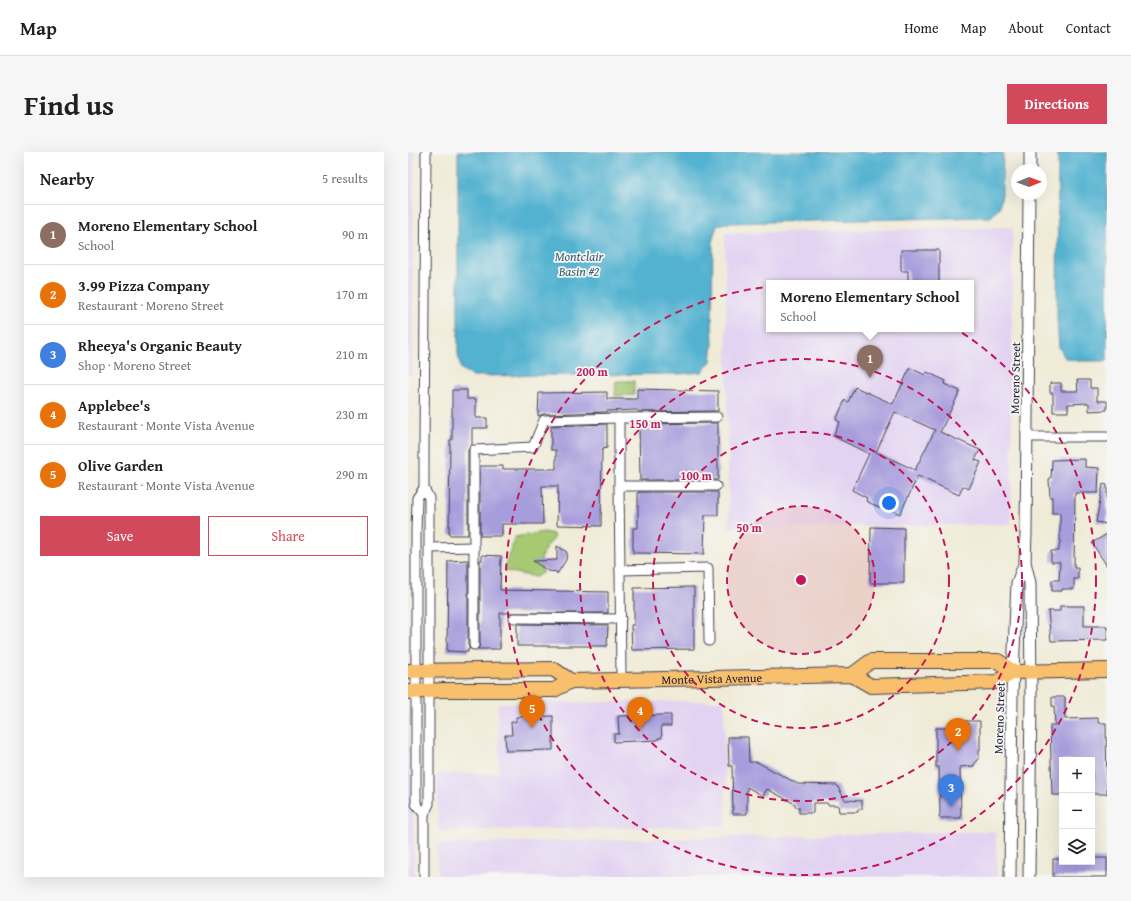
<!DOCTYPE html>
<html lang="en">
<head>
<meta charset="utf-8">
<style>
	:root { --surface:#fff; --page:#f6f6f6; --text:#202124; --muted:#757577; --line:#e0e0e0; --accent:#d1495b }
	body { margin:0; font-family:"Gentium Book Plus",serif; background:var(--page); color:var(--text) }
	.controls { position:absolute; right:12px; bottom:12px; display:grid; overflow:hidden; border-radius:0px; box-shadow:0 4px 16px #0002 }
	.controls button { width:36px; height:36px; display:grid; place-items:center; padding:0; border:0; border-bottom:1px solid var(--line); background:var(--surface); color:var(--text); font:20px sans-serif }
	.compass { position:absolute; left:603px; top:12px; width:36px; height:36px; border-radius:50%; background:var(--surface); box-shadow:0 4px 16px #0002; rotate:89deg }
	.you { position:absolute; left:481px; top:351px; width:14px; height:14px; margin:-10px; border:3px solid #fff; border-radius:50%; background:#1a73e8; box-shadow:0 0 0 6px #1a73e833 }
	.badge { display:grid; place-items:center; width:26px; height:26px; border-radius:50%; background:var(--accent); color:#fff; font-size:13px; font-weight:700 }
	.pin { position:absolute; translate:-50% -33px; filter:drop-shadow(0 1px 2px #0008) }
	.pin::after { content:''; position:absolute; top:21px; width:14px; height:12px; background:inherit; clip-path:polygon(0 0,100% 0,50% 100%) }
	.popup { position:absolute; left:358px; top:128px; width:208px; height:52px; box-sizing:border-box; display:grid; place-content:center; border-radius:0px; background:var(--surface); filter:drop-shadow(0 1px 3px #0005); font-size:13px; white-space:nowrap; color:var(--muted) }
	.popup b { font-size:15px; color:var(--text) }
	.popup::after { content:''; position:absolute; left:50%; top:100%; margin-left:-8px; border:8px solid transparent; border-top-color:var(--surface) }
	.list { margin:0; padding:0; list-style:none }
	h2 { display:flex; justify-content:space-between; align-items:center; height:52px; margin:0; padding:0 16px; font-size:17px }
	h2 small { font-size:13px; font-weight:400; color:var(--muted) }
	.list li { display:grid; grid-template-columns:26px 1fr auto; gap:12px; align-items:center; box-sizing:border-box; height:60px; padding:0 16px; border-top:1px solid var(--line) }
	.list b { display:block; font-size:15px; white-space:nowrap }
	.list p { margin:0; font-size:13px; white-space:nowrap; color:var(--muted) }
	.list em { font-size:13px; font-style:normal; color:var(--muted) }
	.actions { display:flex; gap:8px; padding:12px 16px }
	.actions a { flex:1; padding:9px 0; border:1px solid var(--accent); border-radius:0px; text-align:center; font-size:14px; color:var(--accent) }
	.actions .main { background:var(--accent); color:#fff }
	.icon { flex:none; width:22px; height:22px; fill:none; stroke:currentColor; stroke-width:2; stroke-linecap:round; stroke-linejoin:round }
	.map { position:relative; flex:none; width:699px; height:725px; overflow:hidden; border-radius:0px }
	header { display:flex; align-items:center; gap:24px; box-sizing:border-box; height:56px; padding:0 20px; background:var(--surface); border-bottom:1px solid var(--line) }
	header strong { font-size:19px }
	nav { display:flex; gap:22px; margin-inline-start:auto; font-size:14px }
	.intro { display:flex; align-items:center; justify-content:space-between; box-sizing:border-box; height:96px; padding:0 24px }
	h1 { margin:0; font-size:28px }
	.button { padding:10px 18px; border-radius:0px; background:var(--accent); color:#fff; font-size:14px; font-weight:700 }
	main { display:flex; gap:24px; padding:0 24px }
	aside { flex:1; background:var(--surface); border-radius:0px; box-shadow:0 4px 16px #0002 }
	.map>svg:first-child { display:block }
	.built { fill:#e3d3f2; fill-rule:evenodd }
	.green { fill:#a6c972; stroke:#647656 }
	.water { fill:#52b2d0; stroke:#3a6a86 }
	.building { fill:#a79cdc; fill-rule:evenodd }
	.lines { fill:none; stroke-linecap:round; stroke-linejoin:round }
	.minor-casing { stroke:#414052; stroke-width:11 }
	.tertiary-casing { stroke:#414052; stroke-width:13 }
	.primary-casing { stroke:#414052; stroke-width:16 }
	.minor { stroke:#fff; stroke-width:9 }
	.tertiary { stroke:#fff; stroke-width:11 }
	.primary { stroke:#f8bf6c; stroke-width:14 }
	.ring { fill:none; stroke:#c2185b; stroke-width:2; stroke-dasharray:7 5 }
	.labels { text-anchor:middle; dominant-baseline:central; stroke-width:3.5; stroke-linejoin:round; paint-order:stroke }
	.street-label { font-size:12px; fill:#22223b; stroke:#f6f6f2 }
	.water-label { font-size:13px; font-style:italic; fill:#355c77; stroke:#f6f6f2 }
	.centre { fill:#c2185b; stroke:#f6f6f2; stroke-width:2 }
	.ring-label { font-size:12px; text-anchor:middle; font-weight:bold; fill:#c2185b; stroke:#f6f6f2; stroke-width:3.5; stroke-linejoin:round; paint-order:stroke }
</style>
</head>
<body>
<header>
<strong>Map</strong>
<nav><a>Home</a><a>Map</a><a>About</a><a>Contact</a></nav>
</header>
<div class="intro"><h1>Find us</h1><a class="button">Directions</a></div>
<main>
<aside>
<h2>Nearby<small>5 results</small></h2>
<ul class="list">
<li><span class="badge" style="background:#8d6e63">1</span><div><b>Moreno Elementary School</b><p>School</p></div><em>90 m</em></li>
<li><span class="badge" style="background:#e8710a">2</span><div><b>3.99 Pizza Company</b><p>Restaurant · Moreno Street</p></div><em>170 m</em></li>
<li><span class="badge" style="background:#3f7fe0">3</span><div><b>Rheeya's Organic Beauty</b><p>Shop · Moreno Street</p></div><em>210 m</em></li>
<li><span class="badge" style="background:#e8710a">4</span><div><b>Applebee's</b><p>Restaurant · Monte Vista Avenue</p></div><em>230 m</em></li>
<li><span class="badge" style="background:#e8710a">5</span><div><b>Olive Garden</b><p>Restaurant · Monte Vista Avenue</p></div><em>290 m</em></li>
</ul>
<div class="actions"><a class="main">Save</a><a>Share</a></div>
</aside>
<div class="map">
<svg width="699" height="725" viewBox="0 0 699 725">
	<rect width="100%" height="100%" fill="#f6f6f2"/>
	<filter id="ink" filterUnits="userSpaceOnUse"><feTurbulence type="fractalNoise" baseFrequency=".025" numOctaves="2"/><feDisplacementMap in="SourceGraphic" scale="8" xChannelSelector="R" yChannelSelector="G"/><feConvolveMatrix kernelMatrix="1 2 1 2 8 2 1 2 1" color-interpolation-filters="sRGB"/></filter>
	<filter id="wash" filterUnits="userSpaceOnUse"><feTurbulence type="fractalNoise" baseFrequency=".012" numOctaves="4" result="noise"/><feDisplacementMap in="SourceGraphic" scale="16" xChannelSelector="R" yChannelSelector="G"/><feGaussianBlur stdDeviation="0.9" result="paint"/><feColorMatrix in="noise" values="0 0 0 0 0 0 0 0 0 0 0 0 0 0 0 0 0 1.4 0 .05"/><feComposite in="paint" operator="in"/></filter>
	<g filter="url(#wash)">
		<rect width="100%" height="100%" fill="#f0ebd7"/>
		<g class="built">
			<polygon points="0,0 6,0 4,223 0,223"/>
			<path d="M605,75L603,372L321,376L317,81ZM361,131H563V177H361Z"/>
			<polygon points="316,549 318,674 30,679 29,622 91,621 90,551"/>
			<polygon points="0,561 5,656 7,725 0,725"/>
			<polygon points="588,679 589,725 30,725 29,692"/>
		</g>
		<g class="green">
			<polygon points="208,229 226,229 226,243 207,244"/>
			<path d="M136,380L145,382L146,387C136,396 129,407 135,420L128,425L97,419C97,408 104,396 107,385Z"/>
		</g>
		<g class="water">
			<polygon points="50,0 595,0 594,43 591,56 583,65 317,71 309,74 305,86 304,170 305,191 303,209 294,220 271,222 64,224 53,217 50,203"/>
			<polygon points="650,0 699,0 699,209 669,209 657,206 651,195 649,167"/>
		</g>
		<g id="blocks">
			<g class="building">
				<polygon points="493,98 531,98 531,131 500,131 500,119 493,119"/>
				<path d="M502,216L517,223L519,220L538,229L536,232L552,239L532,280L572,298L567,308L573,310L561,337L555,334L551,343L510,324L492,362L477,355L476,358L458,349L459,346L444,338L461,302L425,284L432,270L428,268L437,248L440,250L447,235L485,252ZM487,260L527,278L507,318L468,300Z"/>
				<polygon points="669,228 682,228 682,236 689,236 689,247 690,249 699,249 699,258 681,259 681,251 660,252 660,260 645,260 645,241 642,241 642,231 653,231 653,239 670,239"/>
				<polygon points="229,237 310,239 310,259 231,260 229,258 199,259 199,260 136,262 130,264 131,241 199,240 199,247 229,247"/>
				<polygon points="44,238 59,238 59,247 68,247 68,266 79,266 79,276 64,276 64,293 60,298 60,383 41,383 42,288 44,288"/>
				<polygon points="310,271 310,328 232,328 231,272"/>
				<polygon points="199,272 199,296 194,297 193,374 149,373 150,334 134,334 135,372 94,372 94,384 72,384 72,314 95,314 95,317 148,317 148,298 143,298 143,274"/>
				<polygon points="677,307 677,315 691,316 690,341 667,341 666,416 670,416 670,427 666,427 666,437 654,437 654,439 644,439 644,428 651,428 652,410 643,410 643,399 651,399 651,393 652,393 652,361 644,361 644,345 642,345 641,327 643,326 644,310 644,308"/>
				<polygon points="695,332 699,333 699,372 688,370"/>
				<polygon points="230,340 310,340 310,363 297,363 296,402 225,401 225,376 230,376"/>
				<polygon points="463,375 496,376 496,431 462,431"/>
				<polygon points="699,382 699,414 684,391"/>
				<polygon points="149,394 159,400 158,408 149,422 149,420 140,419 125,409 149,408"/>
				<polygon points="74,403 93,404 92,438 200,440 200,461 92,461 92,497 70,497 72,493 72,408 74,408"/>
				<polygon points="60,408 60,493 62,497 60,497 60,500 39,499 40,409"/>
				<polygon points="286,435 286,497 224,498 223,473 226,473 226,436"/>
				<polygon points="652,454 676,454 676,474 699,474 699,488 643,489 640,459 652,459"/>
				<polygon points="109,472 200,473 199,494 109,494"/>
				<polygon points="644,545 657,545 657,567 690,566 690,571 698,571 699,642 684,642 684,608 654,608 654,643 644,643 642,573 647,573 646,554 644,554"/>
				<polygon points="253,563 263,563 263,574 253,574 254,586 250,586 250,588 206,590 206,582 211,582 210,564"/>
				<polygon points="145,564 145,598 98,599 97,583 104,583 103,570 108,570 108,565"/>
				<polygon points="557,569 572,569 572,598 571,598 571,607 566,612 566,614 552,615 553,666 531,666 532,661 531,615 528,615 528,576 557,576"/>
				<polygon points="320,585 340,585 341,610 349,610 390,632 429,633 437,648 454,649 454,657 450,657 450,660 431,660 430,653 420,653 419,651 405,651 405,661 391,661 391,655 387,655 387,652 359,637 355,644 339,635 339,662 325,662 324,614 321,614"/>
				<polygon points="684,706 699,706 699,725 645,725 645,707 654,707 654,710 684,710"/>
			</g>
		</g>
	</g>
	<g filter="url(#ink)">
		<use href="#blocks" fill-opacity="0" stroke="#414052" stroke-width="1"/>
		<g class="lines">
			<defs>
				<g id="minor">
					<polyline points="619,285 699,285"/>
					<polyline points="211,334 211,266 309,265"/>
					<polyline points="66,395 66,298 125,295 136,268 211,266"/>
					<polyline points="21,396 66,395 66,493"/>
					<polyline points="212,418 211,334 308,334"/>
					<polyline points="106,466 213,467"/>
					<polyline points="213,528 212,418 300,416 301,489"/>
					<polyline points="16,662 8,652 8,381 9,346 16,336"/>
					<polyline points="16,725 16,662 21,652 21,346 16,336 16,297 18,0"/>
				</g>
				<g id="tertiary">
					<polyline points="622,18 622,0"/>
					<polyline points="602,725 604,542 609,431 617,410"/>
					<polyline points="621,725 623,544 622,431 617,410 618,381 621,42"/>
				</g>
				<g id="primary">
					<polyline points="0,519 145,517 163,529"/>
					<polyline points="444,523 463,509 590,509 605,520"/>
					<path id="s1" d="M0,540L36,538H146L163,529L444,523L463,534L589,530L605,520L699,518"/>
				</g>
			</defs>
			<use href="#minor" class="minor-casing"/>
			<use href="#tertiary" class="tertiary-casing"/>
			<use href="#primary" class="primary-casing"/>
			<use href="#minor" class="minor"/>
			<use href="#tertiary" class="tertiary"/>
			<use href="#primary" class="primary"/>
		</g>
	</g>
	<circle cx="393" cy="428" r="74" fill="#c2185b" fill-opacity=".12"/>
	<g class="ring">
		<circle cx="393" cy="428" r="74"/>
		<circle cx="393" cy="428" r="148"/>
		<circle cx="393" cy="428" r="221"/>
		<circle cx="393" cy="428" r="295"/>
	</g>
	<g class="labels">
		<g class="street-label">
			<text transform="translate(607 226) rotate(-89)">Moreno Street</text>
			<text stroke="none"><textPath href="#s1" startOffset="306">Monte Vista Avenue</textPath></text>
			<text transform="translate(591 566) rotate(-88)">Moreno Street</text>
		</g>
		<g class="water-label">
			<text x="171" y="104">Montclair<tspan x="171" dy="15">Basin #2</tspan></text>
		</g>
	</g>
	<circle cx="393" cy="428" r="6" class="centre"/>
	<g class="ring-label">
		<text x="184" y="224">200 m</text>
		<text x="237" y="276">150 m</text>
		<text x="288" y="328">100 m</text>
		<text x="341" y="380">50 m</text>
	</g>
</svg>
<div class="controls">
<button>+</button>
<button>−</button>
<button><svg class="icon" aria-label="layers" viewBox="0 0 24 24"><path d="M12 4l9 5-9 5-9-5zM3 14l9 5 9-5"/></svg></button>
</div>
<svg class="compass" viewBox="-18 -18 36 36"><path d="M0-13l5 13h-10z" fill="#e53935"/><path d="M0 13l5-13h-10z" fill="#757577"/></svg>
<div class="you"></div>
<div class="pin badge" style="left:462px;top:226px;background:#8d6e63">1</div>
<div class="popup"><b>Moreno Elementary School</b>School</div>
<div class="pin badge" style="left:550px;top:599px;background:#e8710a">2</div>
<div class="pin badge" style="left:543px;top:655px;background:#3f7fe0">3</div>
<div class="pin badge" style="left:232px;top:578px;background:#e8710a">4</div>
<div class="pin badge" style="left:124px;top:576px;background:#e8710a">5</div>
</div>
</main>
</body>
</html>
